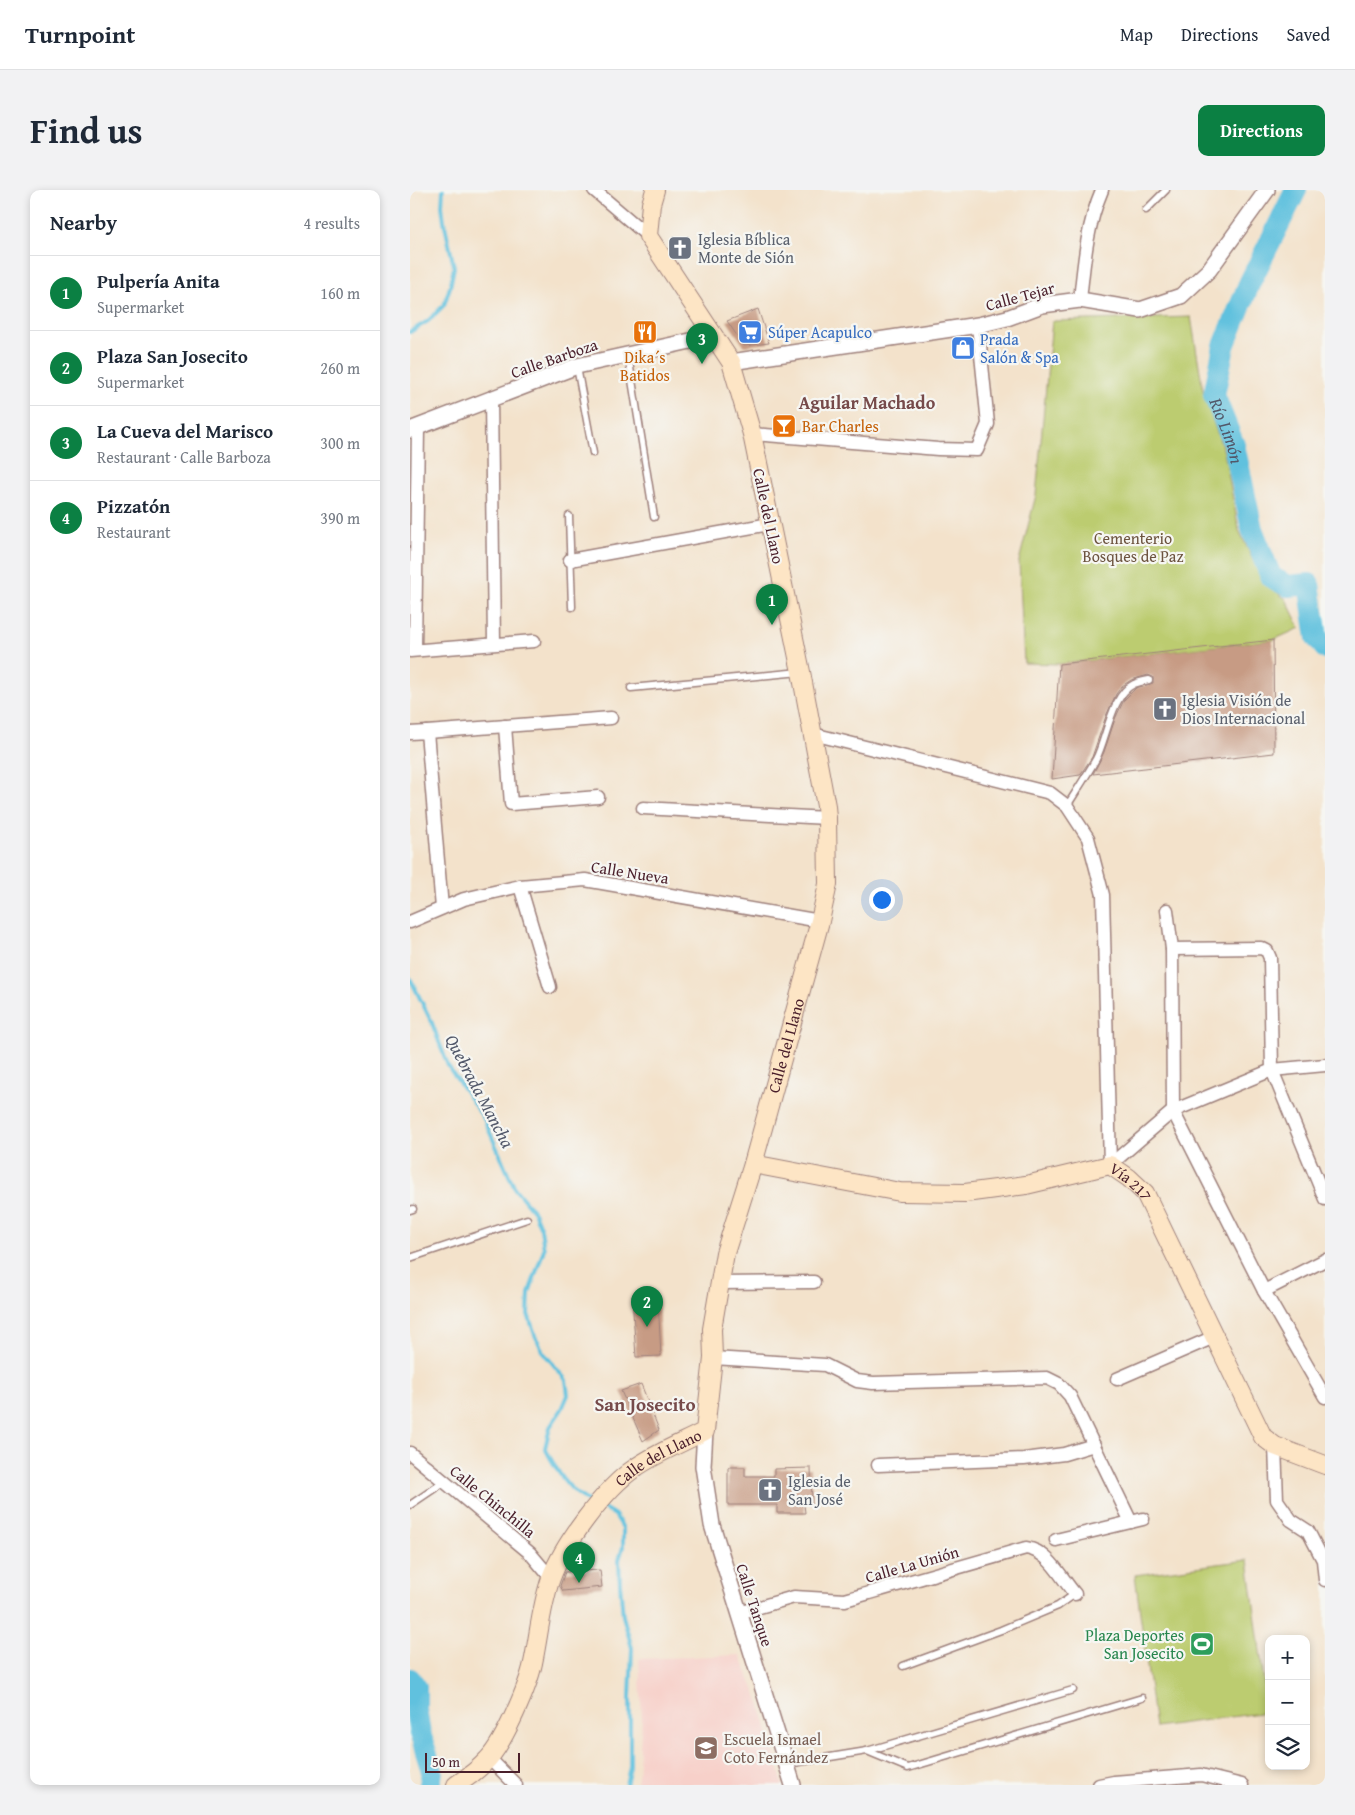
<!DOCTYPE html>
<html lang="en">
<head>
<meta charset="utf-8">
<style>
	:root { --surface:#fff; --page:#f2f2f3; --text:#1f2937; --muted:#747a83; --line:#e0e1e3; --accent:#0b8043 }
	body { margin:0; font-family:"Gentium Book Plus",serif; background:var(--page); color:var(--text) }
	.controls { position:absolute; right:15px; bottom:15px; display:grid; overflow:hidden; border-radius:10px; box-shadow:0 2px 8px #0003 }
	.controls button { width:45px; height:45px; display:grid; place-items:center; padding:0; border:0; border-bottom:1px solid var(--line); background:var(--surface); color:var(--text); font:25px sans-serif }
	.scale { position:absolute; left:15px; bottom:12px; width:95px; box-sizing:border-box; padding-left:5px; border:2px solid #4a1f2b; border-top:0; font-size:14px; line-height:18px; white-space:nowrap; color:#4a1f2b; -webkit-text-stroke:4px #f6f6f2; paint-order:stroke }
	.you { position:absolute; left:471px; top:709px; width:18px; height:18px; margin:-12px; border:4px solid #fff; border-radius:50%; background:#1a73e8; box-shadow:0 0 0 8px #1a73e833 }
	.badge { display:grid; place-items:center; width:32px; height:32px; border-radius:50%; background:var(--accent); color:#fff; font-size:16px; font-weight:700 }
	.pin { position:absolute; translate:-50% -41px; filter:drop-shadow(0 1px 2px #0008) }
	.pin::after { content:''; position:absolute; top:26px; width:18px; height:15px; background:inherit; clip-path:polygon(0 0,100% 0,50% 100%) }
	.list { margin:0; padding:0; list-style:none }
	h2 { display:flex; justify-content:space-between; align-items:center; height:65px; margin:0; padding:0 20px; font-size:21px }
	h2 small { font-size:16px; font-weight:400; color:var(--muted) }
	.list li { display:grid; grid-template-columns:32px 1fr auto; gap:15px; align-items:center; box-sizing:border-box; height:75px; padding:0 20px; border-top:1px solid var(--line) }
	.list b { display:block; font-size:19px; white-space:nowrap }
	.list p { margin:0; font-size:16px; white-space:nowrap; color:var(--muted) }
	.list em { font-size:16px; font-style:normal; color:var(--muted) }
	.icon { flex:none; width:28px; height:28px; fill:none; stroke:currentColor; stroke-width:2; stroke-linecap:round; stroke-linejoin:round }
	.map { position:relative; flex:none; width:915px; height:1595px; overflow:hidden; border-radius:10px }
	header { display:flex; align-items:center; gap:30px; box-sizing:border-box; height:70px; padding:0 25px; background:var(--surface); border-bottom:1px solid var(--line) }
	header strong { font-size:24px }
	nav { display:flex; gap:28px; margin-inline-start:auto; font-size:18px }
	.intro { display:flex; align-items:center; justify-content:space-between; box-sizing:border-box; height:120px; padding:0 30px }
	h1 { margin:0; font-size:35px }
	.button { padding:12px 22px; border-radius:10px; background:var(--accent); color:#fff; font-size:18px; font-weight:700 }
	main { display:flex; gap:30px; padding:0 30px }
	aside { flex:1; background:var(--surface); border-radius:10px; box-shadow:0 2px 8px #0003 }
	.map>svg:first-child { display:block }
	.built { fill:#f7d0c9 }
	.green { fill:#bccc6f; stroke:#83764d }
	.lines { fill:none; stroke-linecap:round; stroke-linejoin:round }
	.stream { stroke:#60c1de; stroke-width:4 }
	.river { stroke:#60c1de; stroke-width:22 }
	.building { fill:#c79b84 }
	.service-casing { stroke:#9e807b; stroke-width:9 }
	.minor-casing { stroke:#9e807b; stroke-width:15 }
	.tertiary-casing { stroke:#9e807b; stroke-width:18 }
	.secondary-casing { stroke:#9e807b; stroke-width:20 }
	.service { stroke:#fff; stroke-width:6 }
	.minor { stroke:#fff; stroke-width:12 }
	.tertiary { stroke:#fff; stroke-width:15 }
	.secondary { stroke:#fde5c5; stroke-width:18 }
	.labels { text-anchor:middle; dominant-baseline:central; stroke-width:4.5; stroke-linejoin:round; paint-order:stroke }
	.worship-label { font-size:16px; fill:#5b616d; stroke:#f6f6f2; text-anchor:start }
	.street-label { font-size:16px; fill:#4a1f2b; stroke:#f6f6f2 }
	.shop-label { font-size:16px; fill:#366cbe; stroke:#f6f6f2; text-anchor:start }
	.food-label { font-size:16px; fill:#c56008; stroke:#f6f6f2 }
	.park-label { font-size:16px; fill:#6c533f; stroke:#f6f6f2 }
	.leisure-label { font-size:16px; fill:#27864d; stroke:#f6f6f2; text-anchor:end }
	.education-label { font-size:16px; fill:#785e54; stroke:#f6f6f2; text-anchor:start }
	.neighbourhood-label { font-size:18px; font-weight:bold; fill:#764a4a; stroke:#f6f6f2 }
	.water-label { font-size:18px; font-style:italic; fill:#52586a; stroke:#f6f6f2 }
	.quarter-label { font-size:19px; font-weight:bold; fill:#764a4a; stroke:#f6f6f2 }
</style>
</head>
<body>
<header>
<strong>Turnpoint</strong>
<nav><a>Map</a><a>Directions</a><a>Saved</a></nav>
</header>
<div class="intro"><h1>Find us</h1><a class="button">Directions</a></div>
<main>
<aside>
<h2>Nearby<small>4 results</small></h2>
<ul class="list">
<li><span class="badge">1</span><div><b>Pulpería Anita</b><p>Supermarket</p></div><em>160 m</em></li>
<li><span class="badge">2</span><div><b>Plaza San Josecito</b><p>Supermarket</p></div><em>260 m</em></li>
<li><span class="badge">3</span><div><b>La Cueva del Marisco</b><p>Restaurant · Calle Barboza</p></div><em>300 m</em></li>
<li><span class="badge">4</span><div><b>Pizzatón</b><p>Restaurant</p></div><em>390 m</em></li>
</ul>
</aside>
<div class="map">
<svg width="915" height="1595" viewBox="0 0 915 1595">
	<rect width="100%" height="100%" fill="#f6f6f2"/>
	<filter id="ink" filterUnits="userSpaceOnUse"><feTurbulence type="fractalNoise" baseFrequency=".02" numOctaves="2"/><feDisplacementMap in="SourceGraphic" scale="10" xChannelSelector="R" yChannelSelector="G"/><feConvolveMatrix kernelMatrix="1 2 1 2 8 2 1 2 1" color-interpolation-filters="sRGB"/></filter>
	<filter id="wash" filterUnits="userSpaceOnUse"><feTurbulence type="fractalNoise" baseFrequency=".0096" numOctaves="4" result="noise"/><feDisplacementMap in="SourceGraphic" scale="20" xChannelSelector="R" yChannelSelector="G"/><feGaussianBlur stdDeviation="1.12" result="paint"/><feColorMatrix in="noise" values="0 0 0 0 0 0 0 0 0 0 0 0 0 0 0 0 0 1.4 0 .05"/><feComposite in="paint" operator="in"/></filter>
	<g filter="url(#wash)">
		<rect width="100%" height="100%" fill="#f3e2cb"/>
		<polygon class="built" points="330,1465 350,1513 373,1595 226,1595 228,1588 232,1528 229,1469"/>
		<g class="green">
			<polygon points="781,127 794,206 814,262 829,340 853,392 876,409 890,438 863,450 649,474 614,473 609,371 626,305 642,131"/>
			<polygon points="838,1370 858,1522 745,1537 725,1385"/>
		</g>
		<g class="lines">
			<g class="stream">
				<polyline points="0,142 18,131 34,115 40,97 44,77 34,31 32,16 33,0"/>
				<path d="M0,788L22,833L38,876L74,929L105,999L124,1022L131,1039L134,1059L119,1103L118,1124L125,1145L133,1162L156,1190L158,1205L152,1219L140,1237L135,1258C146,1279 159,1304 183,1313"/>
				<polyline points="192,1317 205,1325 213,1338 213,1357 209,1370 210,1394 213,1426 222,1458 220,1507 220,1576 216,1595"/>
			</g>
			<g class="river">
				<path id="s1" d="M886,0L840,92L814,156L804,205L824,255L842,339L861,387L878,396L899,394L907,448L915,458"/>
				<polyline points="0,1489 6,1497 6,1520 10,1543 22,1581 20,1595"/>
			</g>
		</g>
		<g id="blocks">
			<g class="building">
				<polygon points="348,119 359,153 334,156 317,131"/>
				<polygon points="863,450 864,563 683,584 694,562 705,529 714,510 726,498 743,493 743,487 738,485 721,490 712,496 706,504 696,526 682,567 670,585 642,589 649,474"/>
				<polygon points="222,1106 248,1109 251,1166 226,1167"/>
				<polygon points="231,1194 249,1240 233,1251 211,1201"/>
				<polygon points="318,1277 335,1277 335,1286 364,1286 364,1279 401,1278 402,1314 394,1314 395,1323 367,1323 367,1315 318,1315"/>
				<polygon points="190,1380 192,1397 153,1401 150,1396 155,1382"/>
			</g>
		</g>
	</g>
	<g filter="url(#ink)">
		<use href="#blocks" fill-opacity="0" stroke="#9e807b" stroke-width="1"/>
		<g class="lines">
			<defs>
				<g id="service">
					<polyline points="736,20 756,0"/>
					<polyline points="218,165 244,327"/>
					<polyline points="167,177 183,263"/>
					<polyline points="159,326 162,417"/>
					<polyline points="221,498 390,482"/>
					<path d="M657,616C667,600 677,585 686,569C697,548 701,505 724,494C729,492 734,491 739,490"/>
					<polyline points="0,1020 3,1019"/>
					<polyline points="0,1068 117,1029"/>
					<polyline points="0,1315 34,1292"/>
					<polyline points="493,1476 591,1440 648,1416 665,1404"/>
					<polyline points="457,1561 498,1578 732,1508"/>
					<polyline points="377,1574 457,1561 663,1500"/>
				</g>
				<g id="minor">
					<polyline points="184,0 238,46"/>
					<path d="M670,110C674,72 677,35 692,0"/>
					<polyline points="81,209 84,453"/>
					<polyline points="342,244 528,259 567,260 578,234 568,135"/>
					<polyline points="160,370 360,334"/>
					<polyline points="5,460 8,238"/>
					<polyline points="0,461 124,451"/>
					<polyline points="95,536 101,614 188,607"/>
					<polyline points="17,542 201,528"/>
					<polyline points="0,543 17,542 32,718"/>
					<polyline points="403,544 640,603 657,616 678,648 693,705 700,975"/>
					<polyline points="233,618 417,628"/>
					<polyline points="110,696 140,797"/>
					<polyline points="757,720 762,759 763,921 854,1101 915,1207"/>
					<polyline points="0,732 54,709 110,696 175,690 410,731"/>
					<polyline points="762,759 851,758 857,761 860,768 862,880 915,1009"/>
					<polyline points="700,975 763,921 862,880 915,875"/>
					<polyline points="310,1093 404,1092"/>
					<polyline points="854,1101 915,1070"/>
					<polyline points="303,1168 415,1175 447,1191 463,1193 637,1188 649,1194 660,1206 721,1332"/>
					<polyline points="707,1189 804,1147"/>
					<polyline points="865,1256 867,1310 881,1330 898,1341 913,1370 915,1390"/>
					<polyline points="0,1263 120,1363 141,1388"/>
					<polyline points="468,1275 614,1269 654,1264 684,1255"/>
					<polyline points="646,1350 733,1329"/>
					<path d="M329,1423L384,1407L435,1410L616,1358C639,1361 651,1388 665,1404"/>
					<polyline points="79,1568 106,1595"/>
					<polyline points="689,1595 704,1592 791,1585 832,1595"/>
				</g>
				<g id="tertiary">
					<polyline points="321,172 568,135 597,128 632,115 670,110 730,120 771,106 799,80 857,0"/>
					<polyline points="0,240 167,176 303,146"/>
					<polyline points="295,1241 293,1276 302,1335 383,1595"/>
				</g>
				<g id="secondary">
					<path id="s2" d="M343,974L490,1002L555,1003L616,995L700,975L719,988L735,1003L853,1247L865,1256L915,1275"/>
					<path id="s3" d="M46,1595C57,1588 69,1579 78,1569C94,1552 118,1497 123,1473C129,1445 131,1416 141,1388C153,1355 195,1298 225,1278C246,1263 272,1253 295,1241L303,1168L302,1139L315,1063L343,974L410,731L418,694L417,628L416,616L391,482L342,244L321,172L238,46L241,14L245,0"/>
				</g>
			</defs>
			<use href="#service" class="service-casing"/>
			<use href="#minor" class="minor-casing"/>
			<use href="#tertiary" class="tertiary-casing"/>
			<use href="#secondary" class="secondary-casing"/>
			<use href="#service" class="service"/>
			<use href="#minor" class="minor"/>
			<use href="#tertiary" class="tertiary"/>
			<use href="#secondary" class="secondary"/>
		</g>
	</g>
	<defs>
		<symbol id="church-square" viewBox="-11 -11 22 22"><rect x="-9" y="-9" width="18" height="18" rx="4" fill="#6b7280" stroke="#f6f6f2"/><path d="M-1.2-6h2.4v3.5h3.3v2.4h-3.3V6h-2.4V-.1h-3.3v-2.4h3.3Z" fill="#fff"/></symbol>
		<symbol id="restaurant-square" viewBox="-11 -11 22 22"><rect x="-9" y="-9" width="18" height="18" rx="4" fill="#e8710a" stroke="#f6f6f2"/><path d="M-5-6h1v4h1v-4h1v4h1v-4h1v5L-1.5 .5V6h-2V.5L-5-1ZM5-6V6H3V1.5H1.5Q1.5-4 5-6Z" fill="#fff"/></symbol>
		<symbol id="supermarket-square" viewBox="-11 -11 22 22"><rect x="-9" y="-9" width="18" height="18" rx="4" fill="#3f7fe0" stroke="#f6f6f2"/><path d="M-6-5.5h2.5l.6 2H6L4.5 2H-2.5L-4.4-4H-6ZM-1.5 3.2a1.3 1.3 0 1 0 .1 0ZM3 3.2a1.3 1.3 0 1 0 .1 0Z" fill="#fff"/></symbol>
		<symbol id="shop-square" viewBox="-11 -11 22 22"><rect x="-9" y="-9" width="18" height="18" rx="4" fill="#3f7fe0" stroke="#f6f6f2"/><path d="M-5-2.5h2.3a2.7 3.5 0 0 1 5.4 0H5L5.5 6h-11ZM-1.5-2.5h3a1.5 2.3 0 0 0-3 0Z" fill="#fff"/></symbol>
		<symbol id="bar-square" viewBox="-11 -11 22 22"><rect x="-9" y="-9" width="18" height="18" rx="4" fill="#e8710a" stroke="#f6f6f2"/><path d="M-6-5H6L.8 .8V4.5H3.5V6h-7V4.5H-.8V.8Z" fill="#fff"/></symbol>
		<symbol id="stadium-square" viewBox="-11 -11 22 22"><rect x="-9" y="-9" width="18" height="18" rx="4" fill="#2e9e5b" stroke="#f6f6f2"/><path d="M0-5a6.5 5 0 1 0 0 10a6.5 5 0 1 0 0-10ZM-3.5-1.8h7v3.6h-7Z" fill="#fff"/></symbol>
		<symbol id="school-square" viewBox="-11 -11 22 22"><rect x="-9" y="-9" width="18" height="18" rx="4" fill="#8d6e63" stroke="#f6f6f2"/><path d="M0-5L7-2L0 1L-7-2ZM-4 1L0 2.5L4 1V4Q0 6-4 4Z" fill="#fff"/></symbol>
	</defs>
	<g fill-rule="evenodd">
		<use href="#church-square" x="256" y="44" width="28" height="28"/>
		<use href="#restaurant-square" x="221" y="128" width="28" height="28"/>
		<use href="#supermarket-square" x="326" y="128" width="28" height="28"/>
		<use href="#shop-square" x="539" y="144" width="28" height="28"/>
		<use href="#bar-square" x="360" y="222" width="28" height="28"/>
		<use href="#church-square" x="741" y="505" width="28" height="28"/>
		<use href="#church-square" x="346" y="1286" width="28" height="28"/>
		<use href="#stadium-square" x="778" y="1440" width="28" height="28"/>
		<use href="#school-square" x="282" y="1544" width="28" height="28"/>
	</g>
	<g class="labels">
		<g class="worship-label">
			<text x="288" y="49">Iglesia Bíblica<tspan x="288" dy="18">Monte de Sión</tspan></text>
			<text x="772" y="510">Iglesia Visión de<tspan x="772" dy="18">Dios Internacional</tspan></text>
			<text x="378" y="1291">Iglesia de<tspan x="378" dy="18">San José</tspan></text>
		</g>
		<g class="street-label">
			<text transform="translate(610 106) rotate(-15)">Calle Tejar</text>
			<text transform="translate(144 168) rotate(-19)">Calle Barboza</text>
			<text transform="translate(359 326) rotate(78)">Calle del Llano</text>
			<text transform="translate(220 682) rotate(9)">Calle Nueva</text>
			<text stroke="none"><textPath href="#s3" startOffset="850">Calle del Llano</textPath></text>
			<text stroke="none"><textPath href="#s2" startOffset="389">Vía 217</textPath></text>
			<text stroke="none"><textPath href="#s3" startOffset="400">Calle del Llano</textPath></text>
			<text transform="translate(83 1311) rotate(39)">Calle Chinchilla</text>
			<text transform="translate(502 1374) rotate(-16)">Calle La Unión</text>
			<text transform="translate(345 1415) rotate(72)">Calle Tanque</text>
		</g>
		<g class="shop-label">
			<text x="358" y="142">Súper Acapulco</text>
			<text x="570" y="149">Prada<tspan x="570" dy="18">Salón &amp; Spa</tspan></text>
		</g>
		<g class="food-label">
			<text x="235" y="167">Dika´s<tspan x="235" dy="18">Batidos</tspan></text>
			<text x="392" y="236" text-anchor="start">Bar Charles</text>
		</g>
		<g class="park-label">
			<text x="723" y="348">Cementerio<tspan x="723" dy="18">Bosques de Paz</tspan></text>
		</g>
		<g class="leisure-label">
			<text x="774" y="1445">Plaza Deportes<tspan x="774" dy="18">San Josecito</tspan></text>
		</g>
		<g class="education-label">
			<text x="314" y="1549">Escuela Ismael<tspan x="314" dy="18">Coto Fernández</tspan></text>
		</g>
		<g class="neighbourhood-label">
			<text x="457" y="212">Aguilar Machado</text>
		</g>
		<g class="water-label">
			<text stroke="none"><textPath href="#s1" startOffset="260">Río Limón</textPath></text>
			<text transform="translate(70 901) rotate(62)">Quebrada Mancha</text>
		</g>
		<g class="quarter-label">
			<text x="235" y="1214">San Josecito</text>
		</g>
	</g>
</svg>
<div class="controls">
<button>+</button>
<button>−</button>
<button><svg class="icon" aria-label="layers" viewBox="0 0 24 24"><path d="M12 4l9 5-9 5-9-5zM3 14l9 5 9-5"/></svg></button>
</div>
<div class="scale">50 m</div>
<div class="you"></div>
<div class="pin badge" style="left:362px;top:435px">1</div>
<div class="pin badge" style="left:237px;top:1137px">2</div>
<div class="pin badge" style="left:292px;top:174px">3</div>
<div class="pin badge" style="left:169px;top:1393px">4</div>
</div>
</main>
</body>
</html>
